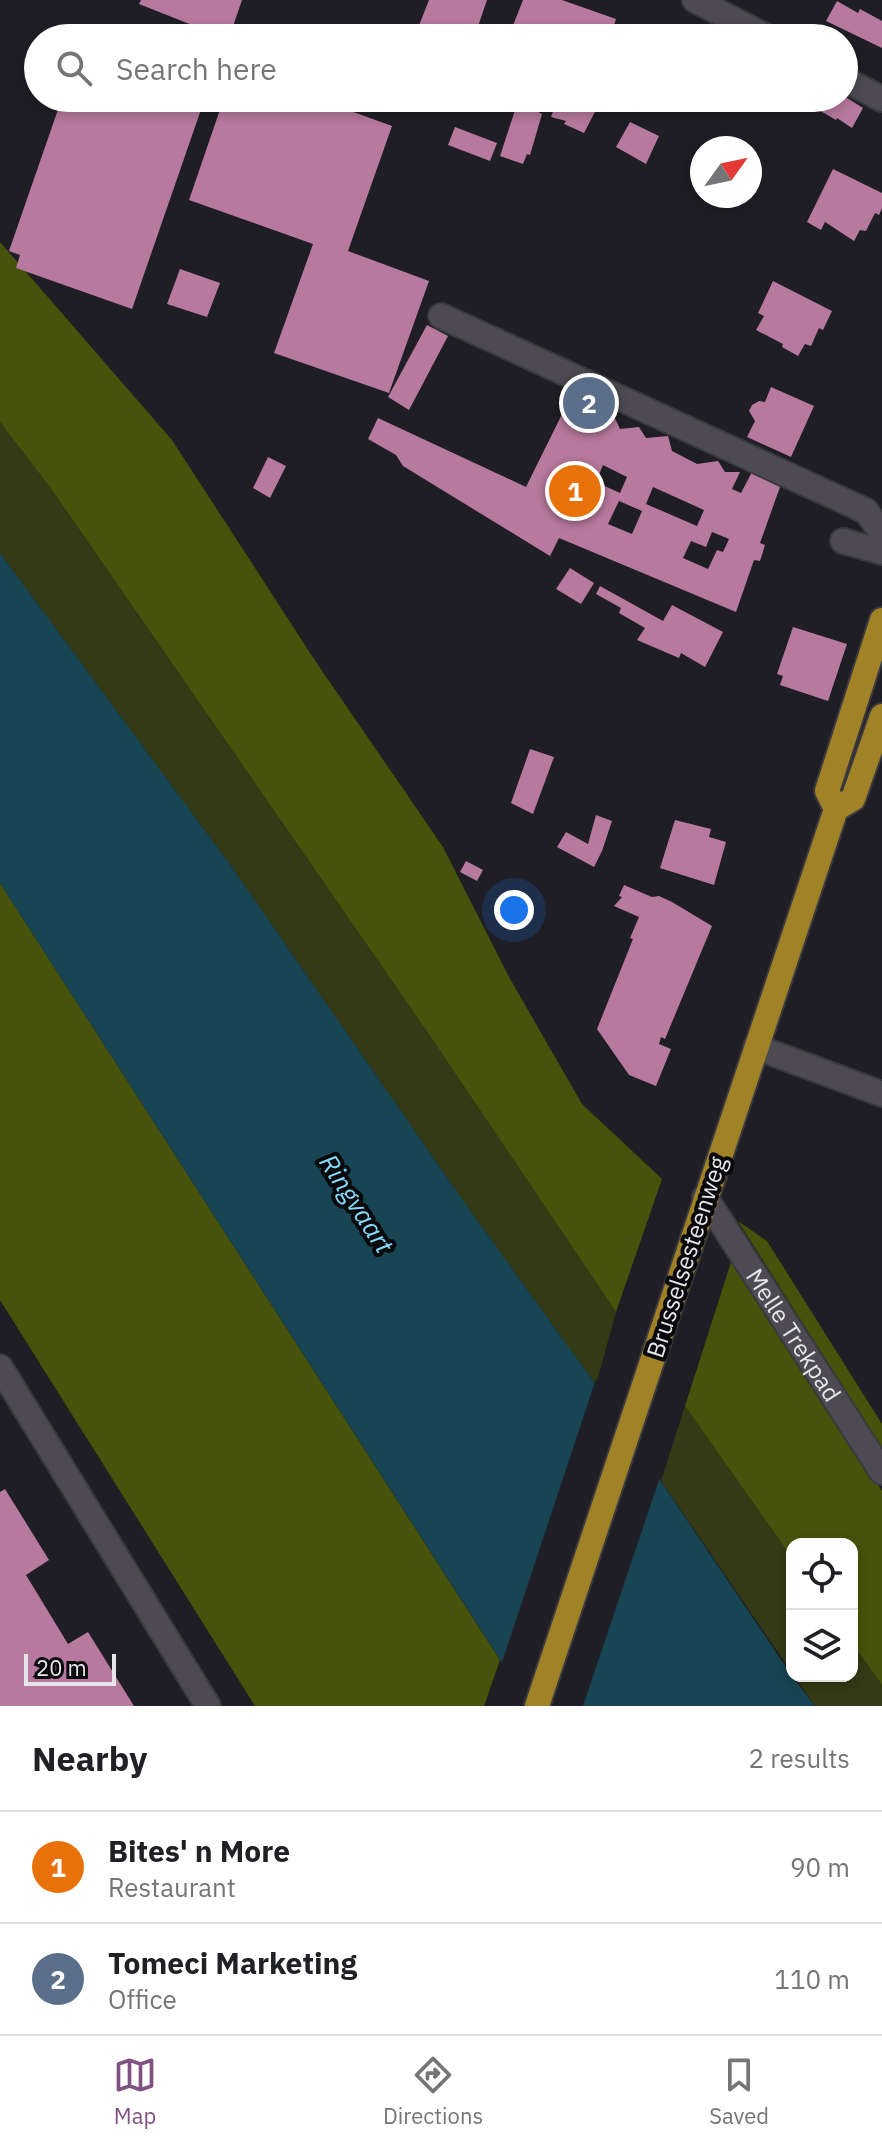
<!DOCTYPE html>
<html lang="en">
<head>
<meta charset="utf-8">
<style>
	:root { --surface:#fff; --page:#f6f6f6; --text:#202124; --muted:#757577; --line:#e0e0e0; --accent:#7e5182 }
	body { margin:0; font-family:"IBM Plex Sans",sans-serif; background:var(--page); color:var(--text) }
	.controls { position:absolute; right:24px; bottom:24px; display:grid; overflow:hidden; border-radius:16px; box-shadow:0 4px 12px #0003 }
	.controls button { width:72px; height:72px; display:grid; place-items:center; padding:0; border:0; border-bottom:2px solid var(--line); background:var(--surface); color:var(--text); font:40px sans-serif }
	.compass { position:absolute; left:690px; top:136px; width:72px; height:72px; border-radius:50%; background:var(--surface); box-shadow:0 4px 12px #0003; rotate:57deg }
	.scale { position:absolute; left:24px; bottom:20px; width:92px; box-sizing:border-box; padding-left:8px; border:4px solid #e6e5e9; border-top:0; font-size:22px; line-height:28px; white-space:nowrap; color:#e6e5e9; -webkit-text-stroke:6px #09080b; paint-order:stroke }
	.you { position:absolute; left:514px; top:910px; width:28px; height:28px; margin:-20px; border:6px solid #fff; border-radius:50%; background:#1a73e8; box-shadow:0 0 0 12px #1a73e833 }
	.badge { display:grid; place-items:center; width:52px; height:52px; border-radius:50%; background:var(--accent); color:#fff; font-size:26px; font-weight:700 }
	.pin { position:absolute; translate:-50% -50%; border:4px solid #fff; box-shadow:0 2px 8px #0006 }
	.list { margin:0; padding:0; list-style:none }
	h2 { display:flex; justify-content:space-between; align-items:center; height:104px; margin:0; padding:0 32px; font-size:34px }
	h2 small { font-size:26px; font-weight:400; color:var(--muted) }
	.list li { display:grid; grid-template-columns:52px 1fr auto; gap:24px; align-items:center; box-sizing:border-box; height:112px; padding:0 32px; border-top:2px solid var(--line) }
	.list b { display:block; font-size:30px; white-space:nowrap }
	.list p { margin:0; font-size:26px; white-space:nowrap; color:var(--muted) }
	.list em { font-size:26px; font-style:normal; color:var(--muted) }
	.icon { flex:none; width:44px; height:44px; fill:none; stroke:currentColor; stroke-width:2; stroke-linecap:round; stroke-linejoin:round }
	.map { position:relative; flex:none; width:882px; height:1706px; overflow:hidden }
	.search { position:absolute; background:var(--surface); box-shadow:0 4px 12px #0003; left:24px; right:24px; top:24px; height:88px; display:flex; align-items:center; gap:20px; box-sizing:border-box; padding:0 28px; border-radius:44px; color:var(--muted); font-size:30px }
	.sheet { height:328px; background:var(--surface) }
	nav { display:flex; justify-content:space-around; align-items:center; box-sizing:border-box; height:112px; border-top:2px solid var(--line); background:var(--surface); font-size:22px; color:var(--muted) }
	nav a { display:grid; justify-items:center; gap:4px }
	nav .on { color:var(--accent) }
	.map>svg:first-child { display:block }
	.green { fill:#333a15 }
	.forest { fill:#47520a }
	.water { fill:#184554 }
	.pier { fill:#1f1e24 }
	.building { fill:#b7799e; fill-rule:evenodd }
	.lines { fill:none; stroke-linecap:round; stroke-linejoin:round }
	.minor-casing { stroke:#3a393d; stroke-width:28 }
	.major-casing { stroke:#3a393d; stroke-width:28 }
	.minor { stroke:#4d4b51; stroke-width:24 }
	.major { stroke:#a18227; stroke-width:24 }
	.labels { text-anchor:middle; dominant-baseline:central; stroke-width:8; stroke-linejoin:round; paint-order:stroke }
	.street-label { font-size:24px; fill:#e6e5e9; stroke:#09080b }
	.water-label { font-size:26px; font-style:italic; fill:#82dbfc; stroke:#09080b }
</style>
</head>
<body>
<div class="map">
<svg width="882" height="1706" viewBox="0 0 882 1706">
	<rect width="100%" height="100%" fill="#1f1e24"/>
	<g class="green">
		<polygon points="0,422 52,490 428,1033 616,1312 596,1385 464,1202 229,863 0,553"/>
		<polygon points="685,1406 792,1558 792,1673 661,1481"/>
		<polygon points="852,1643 882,1685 882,1706 815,1706 794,1676 852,1676"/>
	</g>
	<g class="forest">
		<polygon points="0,242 172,440 316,662 443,847 509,977 582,1104 662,1179 616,1312 428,1033 52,490 0,422"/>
		<polygon points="0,883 500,1660 484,1706 255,1706 0,1300"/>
		<polygon points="738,1221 767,1241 882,1424 882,1448"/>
		<polygon points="733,1256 882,1491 882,1685 852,1643 852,1544 792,1544 792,1558 685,1406"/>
	</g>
	<polygon class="water" points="0,553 229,863 464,1202 596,1385 792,1676 815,1706 530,1706 0,883"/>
	<polygon class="pier" points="596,1379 661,1474 583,1706 525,1706 500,1668"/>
	<g class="building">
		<polygon points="141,0 242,0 229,38 194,38 187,35 192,25 139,4"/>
		<polygon points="429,0 487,0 474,38 447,38 418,28"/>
		<polygon points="523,0 562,0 616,19 610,38 526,38 528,34 512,28"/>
		<polygon points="837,1 858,13 860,9 882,21 882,48 826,21"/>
		<polygon points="52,28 67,34 65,38 48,38"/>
		<polygon points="844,96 863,108 852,128 837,118 836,120 805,102 807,98 844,98"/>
		<polygon points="62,98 205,98 132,309 16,268 20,255 9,251"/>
		<polygon points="224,98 315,98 392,126 348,251 429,281 389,393 274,353 313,244 189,200"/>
		<polygon points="577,98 598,106 584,133 564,124 566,121 551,117 555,106 570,112"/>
		<polygon points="518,101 542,114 530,155 527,154 523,164 500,156"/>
		<polygon points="630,122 659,136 646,164 616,147"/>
		<polygon points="455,127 497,143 490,161 448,145"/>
		<polygon points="833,169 882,193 882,208 879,215 875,213 866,231 860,230 854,241 825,222 821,230 807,222"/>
		<polygon points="180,269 220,283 207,317 167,304"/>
		<polygon points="773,281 832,311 823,330 819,328 811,346 805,344 798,356 782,347 783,344 756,330 764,316 758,313"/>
		<polygon points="427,325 448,336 409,410 388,397"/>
		<polygon points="771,387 814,406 791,457 747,437 755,421 749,411 752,405 759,401 765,402"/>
		<path d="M576,395L584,412L594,418L597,412L614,416L620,429L639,427L646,438L668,436L672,451L697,464L718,461L725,472H740L732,489L741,493L752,472L780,487L760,543L765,545L760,561L754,560L736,612L559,538L550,556L403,466L396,455L368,439L378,418L526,487L568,402ZM603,465L627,477L620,493L596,482ZM653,487L704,510L697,526L646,504ZM619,501L642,511L632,534L608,524ZM712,532L729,539L723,552L717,550L708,569L683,558L691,541L706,547Z"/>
		<polygon points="268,457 286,466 270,498 253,488"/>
		<polygon points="570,568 594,583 581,604 556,589"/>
		<polygon points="600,586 663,621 672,605 723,632 705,667 681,653 679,658 637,640 645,628 619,613 621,608 596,594"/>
		<polygon points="793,627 847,644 828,701 780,685 783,676 777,674"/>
		<polygon points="530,749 554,757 533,814 511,803"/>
		<polygon points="596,815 612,821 602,851 594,867 557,847 566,832 588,844"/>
		<polygon points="675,820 711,829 709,837 726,842 714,885 660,868"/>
		<polygon points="466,861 483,870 477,881 460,872"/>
		<polygon points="624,885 652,897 659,896 672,902 712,926 665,1039 661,1037 659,1044 671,1049 656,1086 629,1075 597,1029 633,939 630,938 639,917 614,906 622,897 619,896"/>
		<polygon points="5,1489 49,1560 26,1575 68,1644 88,1632 134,1706 0,1706 0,1492"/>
	</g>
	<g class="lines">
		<defs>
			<g id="minor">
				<polyline points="695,0 769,38"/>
				<polyline points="844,79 882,99"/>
				<polyline points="441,316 866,511 882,533"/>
				<polyline points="843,541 882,552"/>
				<polyline points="756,1047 882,1094"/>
				<path id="s1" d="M705,1197L882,1472"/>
				<polyline points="0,1367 208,1706"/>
			</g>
			<g id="major">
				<polyline points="836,809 827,791 882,620"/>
				<polyline points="537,1706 836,809 853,799 882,716"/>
			</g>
		</defs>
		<use href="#minor" class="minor-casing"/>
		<use href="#major" class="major-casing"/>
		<use href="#minor" class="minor"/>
		<use href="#major" class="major"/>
	</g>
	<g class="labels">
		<g class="street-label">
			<text transform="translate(686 1257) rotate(-72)">Brusselsesteenweg</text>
			<text stroke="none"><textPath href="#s1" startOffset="164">Melle Trekpad</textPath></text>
		</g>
		<g class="water-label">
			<text transform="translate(357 1203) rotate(57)">Ringvaart</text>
		</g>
	</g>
</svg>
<div class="controls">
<button><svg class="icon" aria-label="locate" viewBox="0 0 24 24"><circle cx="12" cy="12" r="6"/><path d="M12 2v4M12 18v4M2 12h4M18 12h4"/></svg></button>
<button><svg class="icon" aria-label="layers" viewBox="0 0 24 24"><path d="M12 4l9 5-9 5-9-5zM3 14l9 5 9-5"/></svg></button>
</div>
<svg class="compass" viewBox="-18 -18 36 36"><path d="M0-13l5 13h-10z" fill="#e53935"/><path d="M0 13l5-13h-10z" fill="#757577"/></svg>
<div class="scale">20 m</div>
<div class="you"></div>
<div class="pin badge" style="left:575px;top:491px;background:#e8710a">1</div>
<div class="pin badge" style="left:589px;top:403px;background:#5c6f8a">2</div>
<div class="search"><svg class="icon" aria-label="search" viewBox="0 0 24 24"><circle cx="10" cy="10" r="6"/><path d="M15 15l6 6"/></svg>Search here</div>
</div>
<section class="sheet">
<h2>Nearby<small>2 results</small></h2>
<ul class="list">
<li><span class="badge" style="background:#e8710a">1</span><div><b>Bites' n More</b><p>Restaurant</p></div><em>90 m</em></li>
<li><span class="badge" style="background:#5c6f8a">2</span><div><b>Tomeci Marketing</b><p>Office</p></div><em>110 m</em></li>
</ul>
</section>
<nav>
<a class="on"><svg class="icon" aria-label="map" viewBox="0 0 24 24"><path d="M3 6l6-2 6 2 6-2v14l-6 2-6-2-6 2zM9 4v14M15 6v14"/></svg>Map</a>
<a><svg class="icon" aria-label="directions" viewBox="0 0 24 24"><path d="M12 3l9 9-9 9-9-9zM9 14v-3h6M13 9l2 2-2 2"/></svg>Directions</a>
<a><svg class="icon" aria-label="saved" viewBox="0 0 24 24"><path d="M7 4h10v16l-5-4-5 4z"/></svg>Saved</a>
</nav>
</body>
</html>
